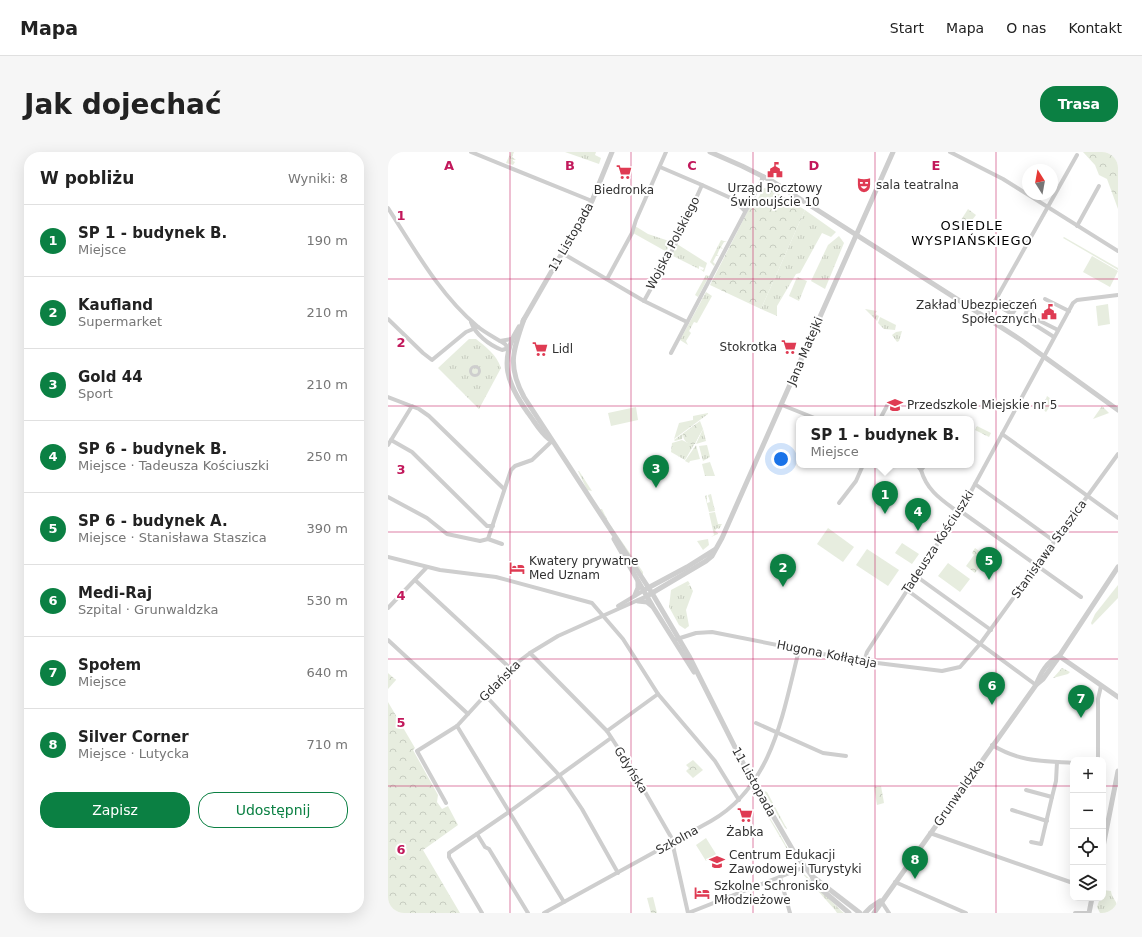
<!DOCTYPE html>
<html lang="pl">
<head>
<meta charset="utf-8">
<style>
	:root { --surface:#fff; --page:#f6f6f6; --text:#222; --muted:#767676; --line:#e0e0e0; --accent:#0b8043 }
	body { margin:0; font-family:"DejaVu Sans",sans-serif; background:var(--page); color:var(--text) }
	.controls { position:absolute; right:12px; bottom:12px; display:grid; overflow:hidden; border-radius:8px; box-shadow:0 4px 16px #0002 }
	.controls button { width:36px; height:36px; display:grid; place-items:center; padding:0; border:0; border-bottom:1px solid var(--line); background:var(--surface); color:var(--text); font:20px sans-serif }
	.compass { position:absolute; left:634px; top:12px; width:36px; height:36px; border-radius:50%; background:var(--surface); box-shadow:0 4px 16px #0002; rotate:349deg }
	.you { position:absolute; left:393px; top:307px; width:14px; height:14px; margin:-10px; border:3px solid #fff; border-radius:50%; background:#1a73e8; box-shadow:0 0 0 6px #1a73e833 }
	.badge { display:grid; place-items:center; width:26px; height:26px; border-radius:50%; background:var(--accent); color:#fff; font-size:13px; font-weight:700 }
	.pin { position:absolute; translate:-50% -33px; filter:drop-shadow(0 1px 2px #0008) }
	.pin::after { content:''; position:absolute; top:21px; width:14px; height:12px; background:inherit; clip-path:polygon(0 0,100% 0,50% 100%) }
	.popup { position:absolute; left:408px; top:264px; width:178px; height:52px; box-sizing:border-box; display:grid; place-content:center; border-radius:8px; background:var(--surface); filter:drop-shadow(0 1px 3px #0005); font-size:13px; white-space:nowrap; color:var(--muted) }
	.popup b { font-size:15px; color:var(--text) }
	.popup::after { content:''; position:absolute; left:50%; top:100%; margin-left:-8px; border:8px solid transparent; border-top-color:var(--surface) }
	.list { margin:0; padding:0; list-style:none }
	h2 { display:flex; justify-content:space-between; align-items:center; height:52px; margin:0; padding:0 16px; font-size:17px }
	h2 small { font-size:13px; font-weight:400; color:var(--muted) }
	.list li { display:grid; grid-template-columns:26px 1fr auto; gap:12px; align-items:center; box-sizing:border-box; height:72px; padding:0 16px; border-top:1px solid var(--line) }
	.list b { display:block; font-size:15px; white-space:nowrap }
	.list p { margin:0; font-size:13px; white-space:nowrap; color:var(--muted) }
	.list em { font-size:13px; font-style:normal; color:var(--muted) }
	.actions { display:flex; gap:8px; padding:12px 16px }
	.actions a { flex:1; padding:9px 0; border:1px solid var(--accent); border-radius:16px; text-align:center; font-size:14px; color:var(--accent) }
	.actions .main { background:var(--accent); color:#fff }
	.icon { flex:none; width:22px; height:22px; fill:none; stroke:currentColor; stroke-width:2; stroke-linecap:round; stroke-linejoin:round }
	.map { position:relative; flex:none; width:730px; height:761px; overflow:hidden; border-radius:16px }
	header { display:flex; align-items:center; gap:24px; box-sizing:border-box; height:56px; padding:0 20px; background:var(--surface); border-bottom:1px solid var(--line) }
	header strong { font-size:19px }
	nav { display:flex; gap:22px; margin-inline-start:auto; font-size:14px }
	.intro { display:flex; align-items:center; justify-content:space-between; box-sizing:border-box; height:96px; padding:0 24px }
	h1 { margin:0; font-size:28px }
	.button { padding:10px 18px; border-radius:16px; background:var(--accent); color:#fff; font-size:14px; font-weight:700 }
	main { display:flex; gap:24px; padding:0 24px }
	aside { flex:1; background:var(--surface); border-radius:16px; box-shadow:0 4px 16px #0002 }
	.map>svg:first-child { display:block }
	.grass { fill:url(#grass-tufts) }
	.forest { fill:url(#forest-crowns) }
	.garden { fill:#e7eddf }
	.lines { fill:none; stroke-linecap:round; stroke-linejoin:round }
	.pedestrian { stroke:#cecece; stroke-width:3 }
	.minor { stroke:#cecece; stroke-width:4 }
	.tertiary { stroke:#cecece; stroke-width:5 }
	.grid { fill:none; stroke:#c2185b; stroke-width:1; stroke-opacity:0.55 }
	.labels { text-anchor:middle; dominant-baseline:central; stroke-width:4; stroke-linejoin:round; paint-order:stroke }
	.poi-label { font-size:12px; fill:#313131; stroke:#fff; text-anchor:start }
	.street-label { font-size:12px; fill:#313131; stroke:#fff }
	.neighbourhood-label { font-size:13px; letter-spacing:1px; fill:#000; stroke:#fff }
	.grid-label { font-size:13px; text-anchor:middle; font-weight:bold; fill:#c2185b; stroke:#fff; stroke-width:4; stroke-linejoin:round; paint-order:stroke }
</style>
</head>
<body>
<header>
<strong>Mapa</strong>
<nav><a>Start</a><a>Mapa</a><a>O nas</a><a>Kontakt</a></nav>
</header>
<div class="intro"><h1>Jak dojechać</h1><a class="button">Trasa</a></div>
<main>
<aside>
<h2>W pobliżu<small>Wyniki: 8</small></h2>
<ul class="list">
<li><span class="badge">1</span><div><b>SP 1 - budynek B.</b><p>Miejsce</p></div><em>190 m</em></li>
<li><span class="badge">2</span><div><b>Kaufland</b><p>Supermarket</p></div><em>210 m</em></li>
<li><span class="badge">3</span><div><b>Gold 44</b><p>Sport</p></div><em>210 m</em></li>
<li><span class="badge">4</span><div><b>SP 6 - budynek B.</b><p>Miejsce · Tadeusza Kościuszki</p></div><em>250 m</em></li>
<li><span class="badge">5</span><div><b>SP 6 - budynek A.</b><p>Miejsce · Stanisława Staszica</p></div><em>390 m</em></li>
<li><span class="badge">6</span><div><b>Medi-Raj</b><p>Szpital · Grunwaldzka</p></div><em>530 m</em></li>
<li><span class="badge">7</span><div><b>Społem</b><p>Miejsce</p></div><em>640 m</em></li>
<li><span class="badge">8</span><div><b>Silver Corner</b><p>Miejsce · Lutycka</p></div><em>710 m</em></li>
</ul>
<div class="actions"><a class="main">Zapisz</a><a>Udostępnij</a></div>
</aside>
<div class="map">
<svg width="730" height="761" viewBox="0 0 730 761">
	<defs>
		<pattern id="grass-tufts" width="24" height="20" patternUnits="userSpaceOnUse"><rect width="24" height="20" fill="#e7eddf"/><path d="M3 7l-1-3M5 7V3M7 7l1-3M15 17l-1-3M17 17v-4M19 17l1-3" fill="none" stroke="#c7ccc0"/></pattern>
		<pattern id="forest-crowns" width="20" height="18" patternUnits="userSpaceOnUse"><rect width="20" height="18" fill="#e7eddf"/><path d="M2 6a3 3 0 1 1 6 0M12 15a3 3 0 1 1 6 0" fill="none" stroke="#c7ccc0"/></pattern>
	</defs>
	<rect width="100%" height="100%" fill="#fff"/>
	<g class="grass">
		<polygon points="123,0 126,0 124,5 128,8 125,8 125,9 127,10 125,13 118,11"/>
		<polygon points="177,0 208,0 207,3 213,6 211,12"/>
		<polygon points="417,58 448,80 443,85 434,81 412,121 408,122 389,154 389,164 373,157"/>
		<polygon points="247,74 260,82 281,89 279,100 245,81"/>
		<polygon points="451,84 456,91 437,137 423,129 440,93"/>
		<polygon points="333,88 339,90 336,90 333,95 335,97 332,96 329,103 331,104 328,104 325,110 327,112 326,114 322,110"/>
		<polygon points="289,92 319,111 316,120 312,117 315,118 316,116 311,114 311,117 283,103"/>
		<polygon points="318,123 321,124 310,145 307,143"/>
		<polygon points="409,125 419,129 411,149 401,144"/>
		<polygon points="318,140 324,144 309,171 306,170 301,179 303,181 298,189 300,193 292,188"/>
		<polygon points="477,157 489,159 487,162 491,164 489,169"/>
		<polygon points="492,165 508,173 507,178 496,177 490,171"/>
		<polygon points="514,179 511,189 509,190 504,183 508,180"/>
		<path d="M81,187H88C99,196 108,202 113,216L91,257L50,216Z"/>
		<polygon points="714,254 721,261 705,267"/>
		<polygon points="320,261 320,262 286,287 291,271 305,268 305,264"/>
		<polygon points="312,269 315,277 297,308 283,300 284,291 294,288 300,291 295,282 294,287 287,289 286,288"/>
		<polygon points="315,277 318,289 308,292"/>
		<polygon points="308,293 312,307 302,309 301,311 297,309"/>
		<polygon points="319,293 322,305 315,309 311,294"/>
		<polygon points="322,310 327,324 317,324 314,312"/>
		<polygon points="190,319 191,319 204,339 199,338"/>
		<polygon points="323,342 327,359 321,360 317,344 319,343 319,351 322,350 320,343"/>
		<polygon points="212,357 214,357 221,371 255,420 255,423 220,371"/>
		<polygon points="327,360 330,372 334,372 331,377 329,376 327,379 330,381 330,382 323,385 326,383 321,361"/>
		<polygon points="320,387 321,393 315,398 309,389"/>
		<polygon points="300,429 302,432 299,434 302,433 305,439 298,458 301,474 297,477 291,473 281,455 283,438"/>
		<polygon points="376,639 379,640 399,677 397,676"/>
		<polygon points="368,644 390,679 404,704 403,704"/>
		<path d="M413,720C419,722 447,754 456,761H449L447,758Z"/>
		<path d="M715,738L723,739C724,748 730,747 730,761H712L709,755L712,746H715Z"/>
	</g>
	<g class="forest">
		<polygon points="695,0 730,0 730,57 719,27 711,23 707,13"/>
		<polygon points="376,36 383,37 417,58 373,157 322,133 365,49 368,50"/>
		<polygon points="580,57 588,63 575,80 568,76"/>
		<polygon points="659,244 666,249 658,260 654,257"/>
		<path d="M308,272L314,277L307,292C300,293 295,289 295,282Z"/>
		<polygon points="589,274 603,281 601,285 587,278"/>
		<polygon points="587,396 594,401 590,407 595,411 587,421 578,414 586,403 584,401"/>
		<polygon points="674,516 682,520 680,522 665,526"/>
		<polygon points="0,521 8,528 0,537"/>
		<polygon points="0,550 27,596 25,598 50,643 49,650 54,657 60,654 70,673 35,698 72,761 0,761"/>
		<polygon points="305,608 315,618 305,626 298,619 301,616 298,613"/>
		<polygon points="493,634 496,651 489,653 486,635"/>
		<polygon points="265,745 269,761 263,761 259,746"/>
	</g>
	<g class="garden">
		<polygon points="676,85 730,116 730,118 675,86"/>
		<polygon points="704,104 730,119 722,135 695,120"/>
		<polygon points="720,152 722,172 710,174 708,154"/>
		<polygon points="248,255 250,268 223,274 220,261"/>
		<polygon points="440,376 466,395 455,410 429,392"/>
		<polygon points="514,391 531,402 524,412 507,401"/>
		<polygon points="479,397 511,418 500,434 468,413"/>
		<polygon points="560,411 582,427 572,440 550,424"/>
		<polygon points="730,433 730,446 704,473 703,471 707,462"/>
		<polygon points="318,686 328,702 318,709 308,693"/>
	</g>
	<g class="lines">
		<circle class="pedestrian" cx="87" cy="219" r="4.5"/>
		<g class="minor">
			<polyline points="83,0 204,49"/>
			<polyline points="562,0 615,27 730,99"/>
			<polyline points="314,33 345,47 357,59"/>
			<path d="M0,56C26,96 51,142 89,174C97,181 108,186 117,192L120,196"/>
			<polyline points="689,74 711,34"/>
			<polyline points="174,101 256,149 299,170"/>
			<polyline points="219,127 244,81 248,68 278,0"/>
			<polyline points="657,147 681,159"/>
			<polyline points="256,149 288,91 314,33 272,15"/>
			<polyline points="606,151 624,162 629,155 622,150 617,158"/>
			<polyline points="643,157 644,165 670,178"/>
			<polyline points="639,158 636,166 666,185"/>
			<polyline points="598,165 689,3"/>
			<polyline points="0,167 35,201 44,208 78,180 90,175"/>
			<path d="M83,170C87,182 101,193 114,198L121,196"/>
			<polyline points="112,189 123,187"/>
			<polyline points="283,201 373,30 375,24"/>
			<polyline points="0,245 31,257 41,264 116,337"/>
			<polyline points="394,253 429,267"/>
			<polyline points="492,267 500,252 507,255"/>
			<polyline points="614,282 730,366"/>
			<polyline points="3,288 24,300 99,374 105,374"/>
			<polyline points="0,293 24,254"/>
			<polyline points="529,313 533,318 537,313"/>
			<path d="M533,318C539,339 554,348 570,360"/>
			<polyline points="587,332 666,389"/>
			<polyline points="0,345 39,366 59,382 92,389 100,387 114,392"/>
			<polyline points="451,351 468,329 475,313"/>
			<polyline points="571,358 693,445"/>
			<polyline points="100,387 123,318 127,314 144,308 164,289"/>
			<polyline points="0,405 52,418 108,425 204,451 235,487 270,542 327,609 351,648"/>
			<polyline points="528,424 603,478"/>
			<polyline points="27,428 122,516"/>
			<polyline points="519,438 648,533"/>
			<polyline points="230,454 255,439"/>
			<polyline points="0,456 39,415"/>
			<polyline points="289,487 308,481 324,480 465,508 554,519 572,515 592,492 730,302"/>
			<polyline points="0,488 80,562"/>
			<polyline points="142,501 219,579 245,619 283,685 300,761"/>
			<polyline points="476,510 479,500 580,345 685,151 689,148 730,143"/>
			<polyline points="97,543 171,623 194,657 230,721"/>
			<polyline points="368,571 435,601 458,604"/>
			<polyline points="69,574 176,750"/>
			<polyline points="219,579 270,542"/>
			<path d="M604,593C632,610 654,609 685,611"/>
			<polyline points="710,608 710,547 713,534"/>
			<polyline points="638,638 664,645 653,692 643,690"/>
			<polyline points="664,645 668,629 669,610"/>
			<polyline points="58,651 29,599 69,574 122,516 142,501 170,484 259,444"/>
			<polyline points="624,658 659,669"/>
			<polyline points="542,681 685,731"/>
			<polyline points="89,682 97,695 101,697 140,761"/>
			<polyline points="392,725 402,761"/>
			<polyline points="507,730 578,761"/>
			<polyline points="493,749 501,761"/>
			<polyline points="94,761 61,705 61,701 121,660 223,586"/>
			<path d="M156,761L323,669C385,634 395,560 411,498"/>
			<polyline points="300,761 417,715"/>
			<polyline points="687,761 701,761"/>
		</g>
		<g class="tertiary">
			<polyline points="322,0 354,14 384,29 633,188 730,258"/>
			<path d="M136,167C125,198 119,214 136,245L264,441L301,504L358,617L406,700L424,724L427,732L461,761"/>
			<polyline points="135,169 204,49 224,0"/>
			<path d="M131,175C110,208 119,232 140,261C147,270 152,280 161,287"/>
			<polyline points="226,387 265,455 306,520"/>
			<polyline points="258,437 299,415 326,398"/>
			<polyline points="247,443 250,436 250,430"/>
			<polyline points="259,444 318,409 324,404 334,386 505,0"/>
			<polyline points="250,449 259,450 264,454"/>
			<polyline points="671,504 730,545"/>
			<polyline points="649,532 655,527 668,509 730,415"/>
			<polyline points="715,695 730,619"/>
			<polyline points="424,724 472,761"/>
			<polyline points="477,761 483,755 492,749"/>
			<path d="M486,761L648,533C653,520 659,510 671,504"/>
			<polyline points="701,761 704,746"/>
		</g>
	</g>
	<path class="grid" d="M122,0V761M243,0V761M365,0V761M487,0V761M608,0V761M0,127H730M0,254H730M0,380H730M0,507H730M0,634H685M715,634H730"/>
	<defs>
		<symbol id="civic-bare" viewBox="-9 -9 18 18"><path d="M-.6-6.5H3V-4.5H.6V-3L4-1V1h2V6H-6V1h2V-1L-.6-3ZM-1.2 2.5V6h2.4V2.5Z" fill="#df3b53" stroke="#fff" stroke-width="2.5" paint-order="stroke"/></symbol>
		<symbol id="supermarket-bare" viewBox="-9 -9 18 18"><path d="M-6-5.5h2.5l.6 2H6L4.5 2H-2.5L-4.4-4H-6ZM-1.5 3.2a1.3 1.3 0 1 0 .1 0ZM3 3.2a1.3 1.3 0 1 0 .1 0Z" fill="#df3b53" stroke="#fff" stroke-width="2.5" paint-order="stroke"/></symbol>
		<symbol id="theatre-bare" viewBox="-9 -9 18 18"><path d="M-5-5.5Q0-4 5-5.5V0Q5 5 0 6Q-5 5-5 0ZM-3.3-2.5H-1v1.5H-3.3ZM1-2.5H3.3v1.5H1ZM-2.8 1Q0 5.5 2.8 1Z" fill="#df3b53" stroke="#fff" stroke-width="2.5" paint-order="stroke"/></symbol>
		<symbol id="school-bare" viewBox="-9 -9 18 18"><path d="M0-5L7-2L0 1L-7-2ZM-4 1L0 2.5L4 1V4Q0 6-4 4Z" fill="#df3b53" stroke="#fff" stroke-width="2.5" paint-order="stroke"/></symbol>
		<symbol id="hotel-bare" viewBox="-9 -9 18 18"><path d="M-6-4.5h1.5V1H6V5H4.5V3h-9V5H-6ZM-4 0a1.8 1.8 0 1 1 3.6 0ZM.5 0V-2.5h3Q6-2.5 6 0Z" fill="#df3b53" stroke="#fff" stroke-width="2.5" paint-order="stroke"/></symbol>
	</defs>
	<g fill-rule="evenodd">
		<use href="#civic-bare" x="376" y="7" width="22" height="22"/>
		<use href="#supermarket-bare" x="225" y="9" width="22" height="22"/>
		<use href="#theatre-bare" x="465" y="22" width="22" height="22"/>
		<use href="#civic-bare" x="650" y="149" width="22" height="22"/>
		<use href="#supermarket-bare" x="390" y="184" width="22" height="22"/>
		<use href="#supermarket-bare" x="141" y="186" width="22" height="22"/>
		<use href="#school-bare" x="496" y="242" width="22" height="22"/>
		<use href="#hotel-bare" x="118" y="405" width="22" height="22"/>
		<use href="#supermarket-bare" x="346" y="652" width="22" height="22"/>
		<use href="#school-bare" x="318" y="699" width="22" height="22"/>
		<use href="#hotel-bare" x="303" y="730" width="22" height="22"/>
	</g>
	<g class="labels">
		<g class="poi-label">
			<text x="488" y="33">sala teatralna</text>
			<text x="387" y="36" text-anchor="middle">Urząd Pocztowy<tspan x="387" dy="14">Świnoujście 10</tspan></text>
			<text x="236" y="38" text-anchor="middle">Biedronka</text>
			<text x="649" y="153" text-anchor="end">Zakład Ubezpieczeń<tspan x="649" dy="14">Społecznych</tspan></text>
			<text x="389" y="195" text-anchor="end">Stokrotka</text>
			<text x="164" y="197">Lidl</text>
			<text x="519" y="253">Przedszkole Miejskie nr 5</text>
			<text x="141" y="409">Kwatery prywatne<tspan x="141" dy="14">Med Uznam</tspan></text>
			<text x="357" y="680" text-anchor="middle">Żabka</text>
			<text x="341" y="703">Centrum Edukacji<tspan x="341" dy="14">Zawodowej i Turystyki</tspan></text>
			<text x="326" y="734">Szkolne Schronisko<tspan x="326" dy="14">Młodzieżowe</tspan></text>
		</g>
		<g class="street-label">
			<text transform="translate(183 85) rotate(-60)">11 Listopada</text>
			<text transform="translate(285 91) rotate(-63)">Wojska Polskiego</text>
			<text transform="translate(417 199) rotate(-67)">Jana Matejki</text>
			<text transform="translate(550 390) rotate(-57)">Tadeusza Kościuszki</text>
			<text transform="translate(661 397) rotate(-54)">Stanisława Staszica</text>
			<text transform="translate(439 502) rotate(11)">Hugona Kołłątaja</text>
			<text transform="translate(112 529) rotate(-45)">Gdańska</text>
			<text transform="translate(243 618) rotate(58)">Gdyńska</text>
			<text transform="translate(366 630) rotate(61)">11 Listopada</text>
			<text transform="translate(571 641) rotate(-55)">Grunwaldzka</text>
			<text transform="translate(289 688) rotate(-29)">Szkolna</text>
		</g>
		<g class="neighbourhood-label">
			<text x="584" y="73">OSIEDLE<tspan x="584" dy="15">WYSPIAŃSKIEGO</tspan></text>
		</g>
	</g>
	<g class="grid-label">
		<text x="61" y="18">A</text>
		<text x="182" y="18">B</text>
		<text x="304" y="18">C</text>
		<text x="426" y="18">D</text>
		<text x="548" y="18">E</text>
		<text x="13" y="68">1</text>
		<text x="13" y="195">2</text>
		<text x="13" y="322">3</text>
		<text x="13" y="448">4</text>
		<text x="13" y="575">5</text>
		<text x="13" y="702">6</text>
	</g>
</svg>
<div class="controls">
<button>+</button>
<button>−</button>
<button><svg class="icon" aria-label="locate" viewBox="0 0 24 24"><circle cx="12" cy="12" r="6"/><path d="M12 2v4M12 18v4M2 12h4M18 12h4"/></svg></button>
<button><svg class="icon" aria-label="layers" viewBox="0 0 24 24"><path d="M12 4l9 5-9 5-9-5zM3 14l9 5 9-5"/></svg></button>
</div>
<svg class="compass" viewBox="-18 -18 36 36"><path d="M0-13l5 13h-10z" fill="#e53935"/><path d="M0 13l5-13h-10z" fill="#767676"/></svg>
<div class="you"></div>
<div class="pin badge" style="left:497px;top:362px">1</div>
<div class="popup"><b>SP 1 - budynek B.</b>Miejsce</div>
<div class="pin badge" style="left:395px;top:435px">2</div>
<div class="pin badge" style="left:268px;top:336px">3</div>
<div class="pin badge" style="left:530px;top:379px">4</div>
<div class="pin badge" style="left:601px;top:428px">5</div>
<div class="pin badge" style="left:604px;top:553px">6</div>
<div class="pin badge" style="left:693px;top:566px">7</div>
<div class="pin badge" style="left:527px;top:727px">8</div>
</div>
</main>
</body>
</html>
